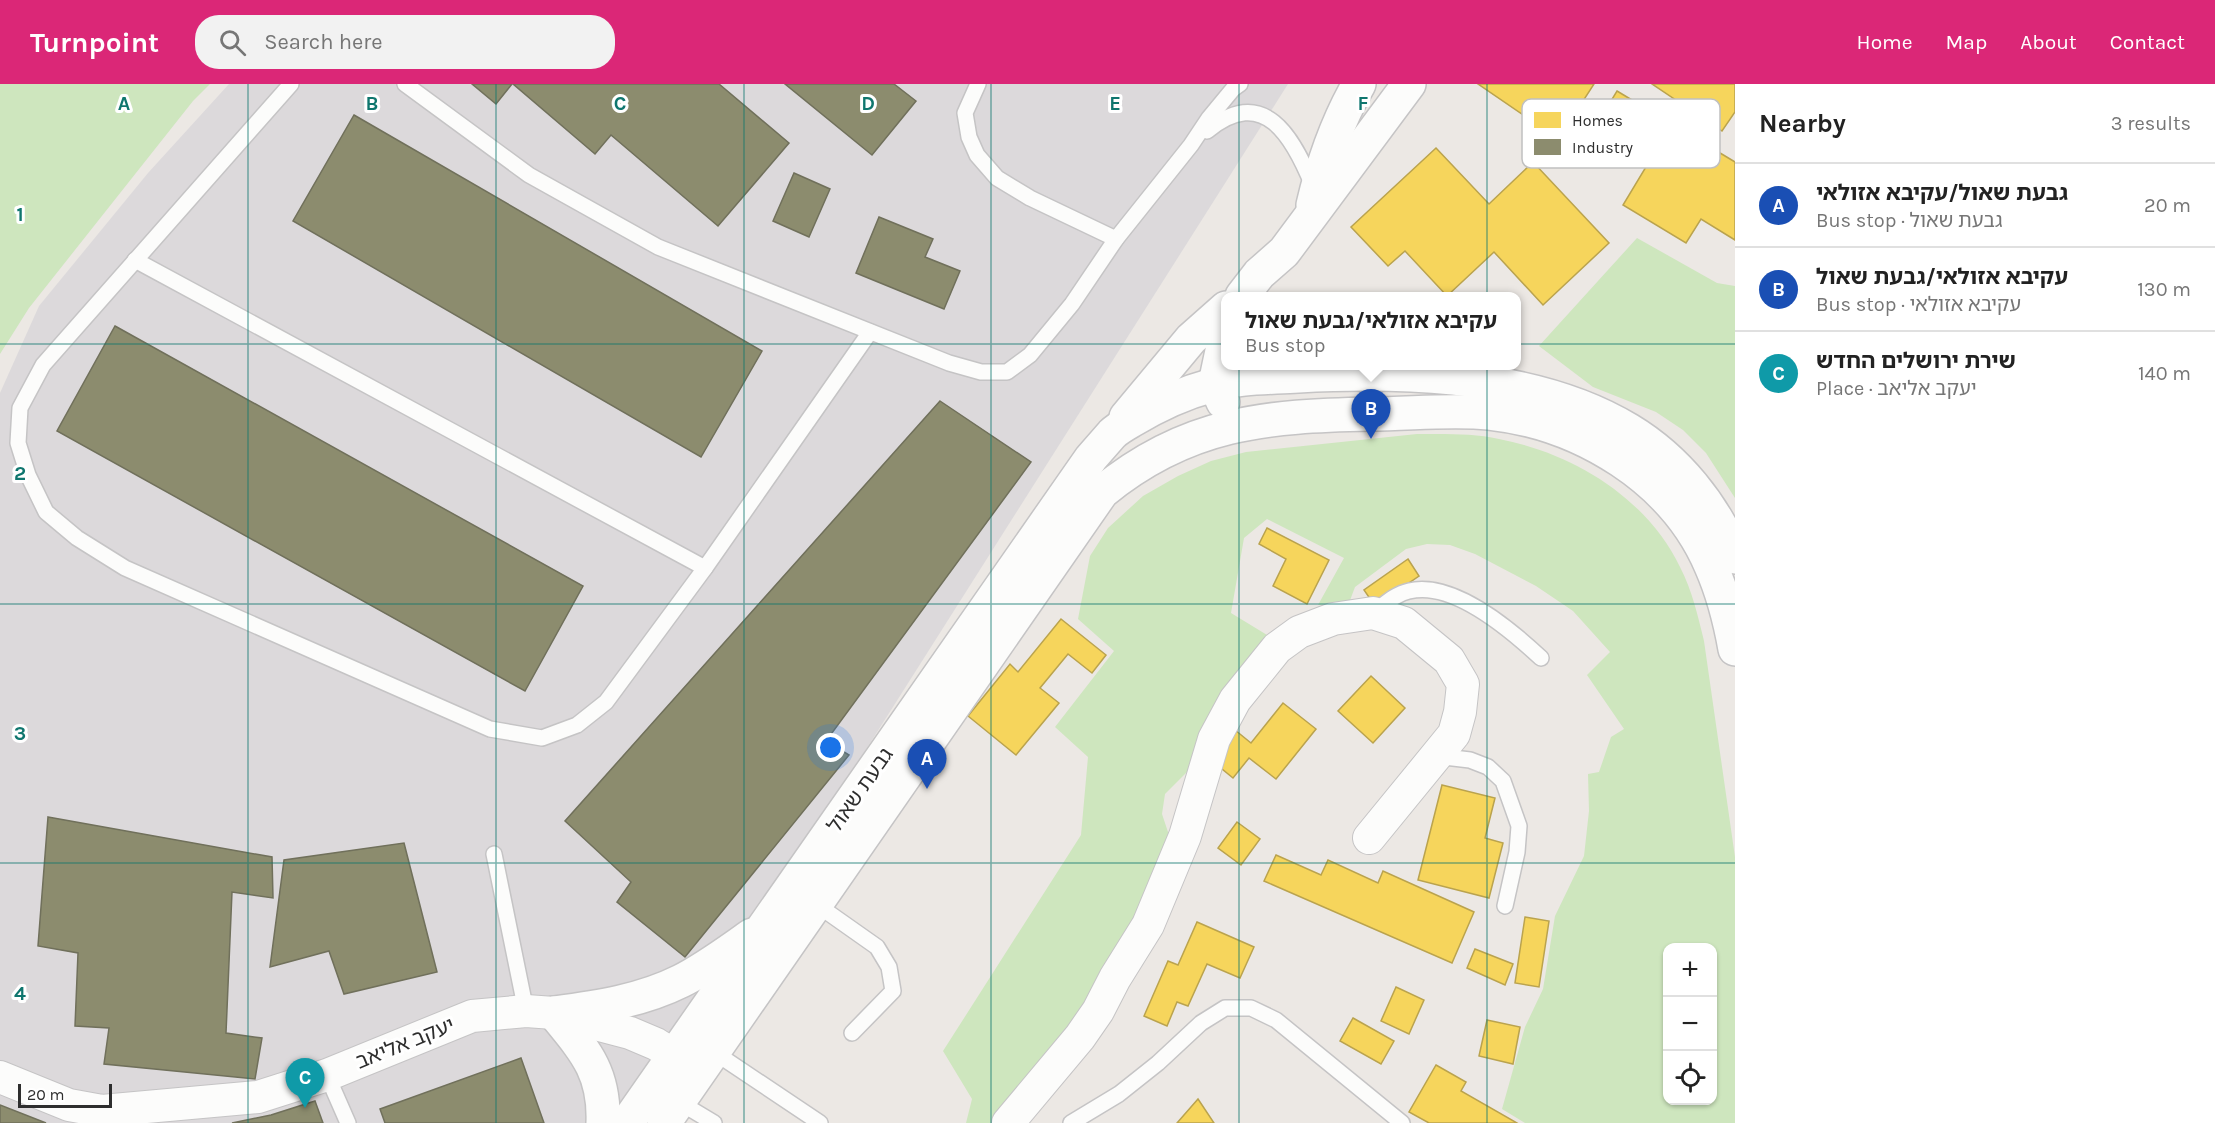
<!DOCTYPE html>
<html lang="en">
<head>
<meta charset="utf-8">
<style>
	:root { --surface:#fff; --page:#f2f2f2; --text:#222; --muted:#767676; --line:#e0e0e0; --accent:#db2777 }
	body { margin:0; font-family:Karla,"Noto Sans Hebrew",sans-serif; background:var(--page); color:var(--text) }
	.controls { position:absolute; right:18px; bottom:18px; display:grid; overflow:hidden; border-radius:12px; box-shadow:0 2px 4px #0004 }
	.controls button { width:54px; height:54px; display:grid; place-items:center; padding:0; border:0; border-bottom:2px solid var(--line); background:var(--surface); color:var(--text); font:30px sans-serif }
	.scale { position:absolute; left:18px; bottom:15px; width:94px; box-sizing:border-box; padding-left:6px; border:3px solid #2e2e2e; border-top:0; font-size:16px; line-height:21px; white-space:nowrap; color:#2e2e2e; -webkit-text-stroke:4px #fff; paint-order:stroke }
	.you { position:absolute; left:831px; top:664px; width:21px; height:21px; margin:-15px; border:4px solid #fff; border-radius:50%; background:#1a73e8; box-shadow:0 0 0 9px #1a73e833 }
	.badge { display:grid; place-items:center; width:39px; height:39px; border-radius:50%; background:var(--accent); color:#fff; font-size:20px; font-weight:700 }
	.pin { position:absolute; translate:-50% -50px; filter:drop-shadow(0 2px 3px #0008) }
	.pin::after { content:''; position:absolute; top:32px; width:21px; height:18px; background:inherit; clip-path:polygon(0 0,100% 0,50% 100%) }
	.popup { position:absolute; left:1221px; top:208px; width:300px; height:78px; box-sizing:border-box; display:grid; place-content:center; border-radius:12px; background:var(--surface); filter:drop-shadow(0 2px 4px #0005); font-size:20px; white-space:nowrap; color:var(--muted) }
	.popup b { font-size:22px; color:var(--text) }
	.popup::after { content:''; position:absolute; left:50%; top:100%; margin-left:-12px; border:12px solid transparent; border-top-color:var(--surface) }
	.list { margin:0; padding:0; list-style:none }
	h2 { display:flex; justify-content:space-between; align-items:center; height:78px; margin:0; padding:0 24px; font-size:26px }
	h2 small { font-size:20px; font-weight:400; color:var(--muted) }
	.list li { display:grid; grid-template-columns:39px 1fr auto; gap:18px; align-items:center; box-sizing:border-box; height:84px; padding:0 24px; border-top:2px solid var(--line) }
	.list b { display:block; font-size:22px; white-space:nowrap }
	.list p { margin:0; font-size:20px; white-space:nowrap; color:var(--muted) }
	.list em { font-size:20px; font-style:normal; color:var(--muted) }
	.icon { flex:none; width:33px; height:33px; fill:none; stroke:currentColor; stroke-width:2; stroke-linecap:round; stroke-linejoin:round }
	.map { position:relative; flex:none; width:1735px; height:1039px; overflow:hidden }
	header { display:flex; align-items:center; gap:36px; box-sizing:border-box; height:84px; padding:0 30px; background:var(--accent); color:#fff }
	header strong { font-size:28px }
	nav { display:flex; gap:33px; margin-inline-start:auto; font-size:21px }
	.search { width:420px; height:54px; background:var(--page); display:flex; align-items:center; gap:15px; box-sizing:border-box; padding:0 21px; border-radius:24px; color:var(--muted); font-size:22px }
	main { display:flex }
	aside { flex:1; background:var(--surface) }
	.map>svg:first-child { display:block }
	.industrial { fill:#dcd9db }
	.green { fill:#cee6be; fill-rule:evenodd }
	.homes { fill:#f6d55c; stroke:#baa34e; stroke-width:1.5 }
	.industry { fill:#8c8c6e; stroke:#70705b; stroke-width:1.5 }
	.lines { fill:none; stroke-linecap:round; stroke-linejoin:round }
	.service-casing { stroke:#c5c4c5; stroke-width:18 }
	.minor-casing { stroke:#c5c4c5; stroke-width:34 }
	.tertiary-casing { stroke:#c5c4c5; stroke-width:36 }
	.service { stroke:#fcfcfb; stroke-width:15 }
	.minor { stroke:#fcfcfb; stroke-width:32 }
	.tertiary { stroke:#fcfcfb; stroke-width:33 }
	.grid { fill:none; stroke:#0f766e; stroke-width:1.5; stroke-opacity:0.55 }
	.labels { text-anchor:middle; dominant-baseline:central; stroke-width:6; stroke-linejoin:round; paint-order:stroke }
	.street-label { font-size:21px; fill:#2e2e2e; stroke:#fff }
	.key { fill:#fff; stroke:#c0c0c0; stroke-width:1.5 }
	.key-label { font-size:16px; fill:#2e2e2e }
	.grid-label { font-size:20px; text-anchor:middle; font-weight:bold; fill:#0f766e; stroke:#fff; stroke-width:6; stroke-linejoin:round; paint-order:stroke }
</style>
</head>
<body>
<header>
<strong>Turnpoint</strong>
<div class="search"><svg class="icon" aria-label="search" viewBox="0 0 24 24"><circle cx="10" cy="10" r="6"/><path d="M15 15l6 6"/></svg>Search here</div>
<nav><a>Home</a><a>Map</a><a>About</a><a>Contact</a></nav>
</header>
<main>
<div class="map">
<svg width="1735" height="1039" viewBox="0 0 1735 1039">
	<rect width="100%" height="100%" fill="#ece8e4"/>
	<polygon class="industrial" points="229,0 1288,0 853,686 637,1005 603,1039 0,1039 0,309 39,222 148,89"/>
	<g class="green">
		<polygon points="0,0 210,0 193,17 29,224 0,270"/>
		<polygon points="1637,154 1717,199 1735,202 1735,414 1706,369 1683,346 1656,328 1593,303 1539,262"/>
		<path d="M1417,350C1444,350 1473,349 1499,355C1573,369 1647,414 1680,483C1692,506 1698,532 1704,557L1735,773V1039H1525L1502,1025L1525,943L1543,905L1555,832L1584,772L1589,727L1588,690L1599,688L1611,653L1624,645L1587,591L1610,568L1573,527L1536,502L1475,470L1450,461L1427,460L1406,465L1355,503L1349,519L1318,521L1344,474L1267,435L1244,454L1231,529L1272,554L1198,677L1165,710L1162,730L1172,760L1135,840L1071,949L997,1039H966L972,1015L943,967L1081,751L1088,673L1055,643L1114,567L1078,535L1090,472L1108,444L1143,412L1178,392L1211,377L1246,368ZM1668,864H1712V1016H1668Z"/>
	</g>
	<g class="homes">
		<polygon points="1478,0 1594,0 1574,31 1550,16 1535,39"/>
		<polygon points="1652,0 1735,0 1735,28 1722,47"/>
		<polygon points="1617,7 1735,78 1735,156 1701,135 1686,159 1623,121 1655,68 1600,35"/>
		<polygon points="1436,64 1489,120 1533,78 1609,159 1543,221 1494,168 1447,212 1405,167 1388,182 1351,143"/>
		<polygon points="1267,444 1329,476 1307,520 1273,502 1286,475 1259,460"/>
		<polygon points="1408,475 1419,492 1375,522 1364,506"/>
		<polygon points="1061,535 1106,571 1092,589 1068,570 1040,604 1059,619 1016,671 968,632 1010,580 1018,588"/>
		<polygon points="1371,592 1405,624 1373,659 1338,627"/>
		<polygon points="1283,619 1316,645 1276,695 1249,674 1233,694 1211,676 1235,646 1251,659"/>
		<polygon points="1442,701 1495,714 1485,754 1503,759 1489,814 1418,796"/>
		<polygon points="1237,738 1260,755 1241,781 1218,764"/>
		<polygon points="1276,771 1321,791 1328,776 1378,799 1383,787 1474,828 1452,879 1264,797"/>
		<polygon points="1525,833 1549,837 1539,903 1515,899"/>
		<polygon points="1197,838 1254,863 1240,894 1207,880 1188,922 1177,918 1167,942 1144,932 1168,877 1178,881"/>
		<polygon points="1475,865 1513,880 1505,901 1467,884"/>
		<polygon points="1396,903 1424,916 1409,950 1381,937"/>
		<polygon points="1353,934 1394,957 1381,980 1340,957"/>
		<polygon points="1487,936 1520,943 1513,980 1479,972"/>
		<polygon points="1436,981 1466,998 1461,1007 1517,1039 1429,1039 1409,1028"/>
		<polygon points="1198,1015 1214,1039 1177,1039"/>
	</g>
	<g class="industry">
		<polygon points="472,0 512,0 496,20"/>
		<polygon points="513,0 719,0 789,59 718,142 611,51 595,70"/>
		<polygon points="785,0 894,0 916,17 872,71"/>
		<polygon points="354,31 762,267 701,373 293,137"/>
		<polygon points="794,89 830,105 809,153 773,137"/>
		<polygon points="879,133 933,155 925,173 960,187 944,225 856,189"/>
		<polygon points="115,242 583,502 525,607 57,347"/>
		<polygon points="940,317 1031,378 826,657 849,671 685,873 617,818 631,798 565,737"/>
		<polygon points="48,733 272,773 273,814 232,808 226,949 262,954 255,995 104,980 109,944 75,942 78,869 38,862"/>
		<polygon points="404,759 437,888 344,910 329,867 270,883 284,776"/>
		<polygon points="521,974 544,1039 385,1039 380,1025"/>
		<polygon points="315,1017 323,1039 232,1039 271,1031"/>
		<polygon points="0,1021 46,1039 0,1039"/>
	</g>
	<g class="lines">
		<defs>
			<g id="service">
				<polyline points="291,0 43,281 20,324 18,359 28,391 46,428 77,454 125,484 490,645 542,654 577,641 606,618 705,484 870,248"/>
				<polyline points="405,0 529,91 658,163 949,279 981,288 1007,288 1030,271 1072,220 1116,155 1191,61 1209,34 1233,5 1240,0"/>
				<polyline points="978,0 965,29 969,53 977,71 997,94 1030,114 1116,155"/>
				<path d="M1207,47C1264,0 1293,53 1313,102"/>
				<polyline points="135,176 705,484"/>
				<path d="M1373,529C1384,521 1395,510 1409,507C1453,496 1511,546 1541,574"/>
				<polyline points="1436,672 1470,676 1488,683 1503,697 1519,742 1517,768 1505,822"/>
				<polyline points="494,770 526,927"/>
				<polyline points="816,820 877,863 889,883 893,907 852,949"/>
				<polyline points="714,968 820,1039"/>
				<polyline points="327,991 348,1039"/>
				<polyline points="679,1018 714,1039"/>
				<polyline points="1071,1039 1119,1010 1158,979 1201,939 1225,924 1251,924 1276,936 1402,1039"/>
			</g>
			<g id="minor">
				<polyline points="0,993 69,1021 102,1027 258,1013 327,991 472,932 526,927 554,929 630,949 656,960 697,986"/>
				<polyline points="1008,1039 1080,953 1098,927 1115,894 1148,841 1185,752 1214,655 1235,616 1277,564 1299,548 1333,535 1373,529 1404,539 1449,576 1463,600 1460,628 1454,650 1369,754"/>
			</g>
			<g id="tertiary">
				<path d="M1313,121C1323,78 1337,38 1359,0"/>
				<polyline points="1242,212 1259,190 1284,168 1409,0"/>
				<polyline points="1223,318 1215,300 1226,248"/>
				<polyline points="1126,333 1191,255 1226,224"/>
				<path d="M554,929C598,923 641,917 681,897C705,885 729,867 752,851"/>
				<path d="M554,929C585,967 605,988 603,1039"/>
				<path d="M627,1039L1091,374C1098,366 1105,358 1112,350C1117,345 1124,341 1131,337C1157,321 1183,309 1213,301C1240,293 1270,294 1298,292C1404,286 1537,290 1629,346C1677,375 1715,422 1735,473"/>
				<path d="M664,1039L1102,408C1187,338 1266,332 1371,330C1410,330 1451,325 1489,329C1581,339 1674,395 1711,482C1723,509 1730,537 1735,565"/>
			</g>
		</defs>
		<use href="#service" class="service-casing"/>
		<use href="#minor" class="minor-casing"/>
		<use href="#tertiary" class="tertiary-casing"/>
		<use href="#service" class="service"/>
		<use href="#minor" class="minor"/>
		<use href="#tertiary" class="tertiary"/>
	</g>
	<path class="grid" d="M248,0V1039M496,0V1039M744,0V1039M991,0V1039M1239,0V1039M1487,0V1039M0,260H1735M0,520H1735M0,779H1735"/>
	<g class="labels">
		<g class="street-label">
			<text transform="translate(860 706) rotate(-55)">גבעת שאול</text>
			<text transform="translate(405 959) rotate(-22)">יעקב אליאב</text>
		</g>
	</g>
	<rect x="1522" y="15" width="198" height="69" rx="9" class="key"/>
	<rect x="1534" y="28" width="27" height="16" fill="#f6d55c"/>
	<rect x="1534" y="55" width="27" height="16" fill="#8c8c6e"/>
	<g class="key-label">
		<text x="1572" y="42">Homes</text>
		<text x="1572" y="69">Industry</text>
	</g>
	<g class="grid-label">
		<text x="124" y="26">A</text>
		<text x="372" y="26">B</text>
		<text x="620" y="26">C</text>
		<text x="868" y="26">D</text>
		<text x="1115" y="26">E</text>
		<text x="1363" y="26">F</text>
		<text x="20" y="137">1</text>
		<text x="20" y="396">2</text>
		<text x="20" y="656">3</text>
		<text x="20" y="916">4</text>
	</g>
</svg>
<div class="controls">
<button>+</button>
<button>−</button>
<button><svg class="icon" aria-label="locate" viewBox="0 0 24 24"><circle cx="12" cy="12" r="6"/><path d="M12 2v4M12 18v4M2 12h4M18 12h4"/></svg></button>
</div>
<div class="scale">20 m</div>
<div class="you"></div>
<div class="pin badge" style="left:927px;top:705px;background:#1a4fb4">A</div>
<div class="pin badge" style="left:1371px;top:355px;background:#1a4fb4">B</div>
<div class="popup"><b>עקיבא אזולאי/גבעת שאול</b>Bus stop</div>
<div class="pin badge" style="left:305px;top:1024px;background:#0f9aa8">C</div>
</div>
<aside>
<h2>Nearby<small>3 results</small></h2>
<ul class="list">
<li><span class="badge" style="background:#1a4fb4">A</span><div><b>גבעת שאול/עקיבא אזולאי</b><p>Bus stop · גבעת שאול</p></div><em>20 m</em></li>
<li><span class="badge" style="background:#1a4fb4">B</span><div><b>עקיבא אזולאי/גבעת שאול</b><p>Bus stop · עקיבא אזולאי</p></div><em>130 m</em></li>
<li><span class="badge" style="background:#0f9aa8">C</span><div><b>שירת ירושלים החדש</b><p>Place · יעקב אליאב</p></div><em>140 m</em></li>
</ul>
</aside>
</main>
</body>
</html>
